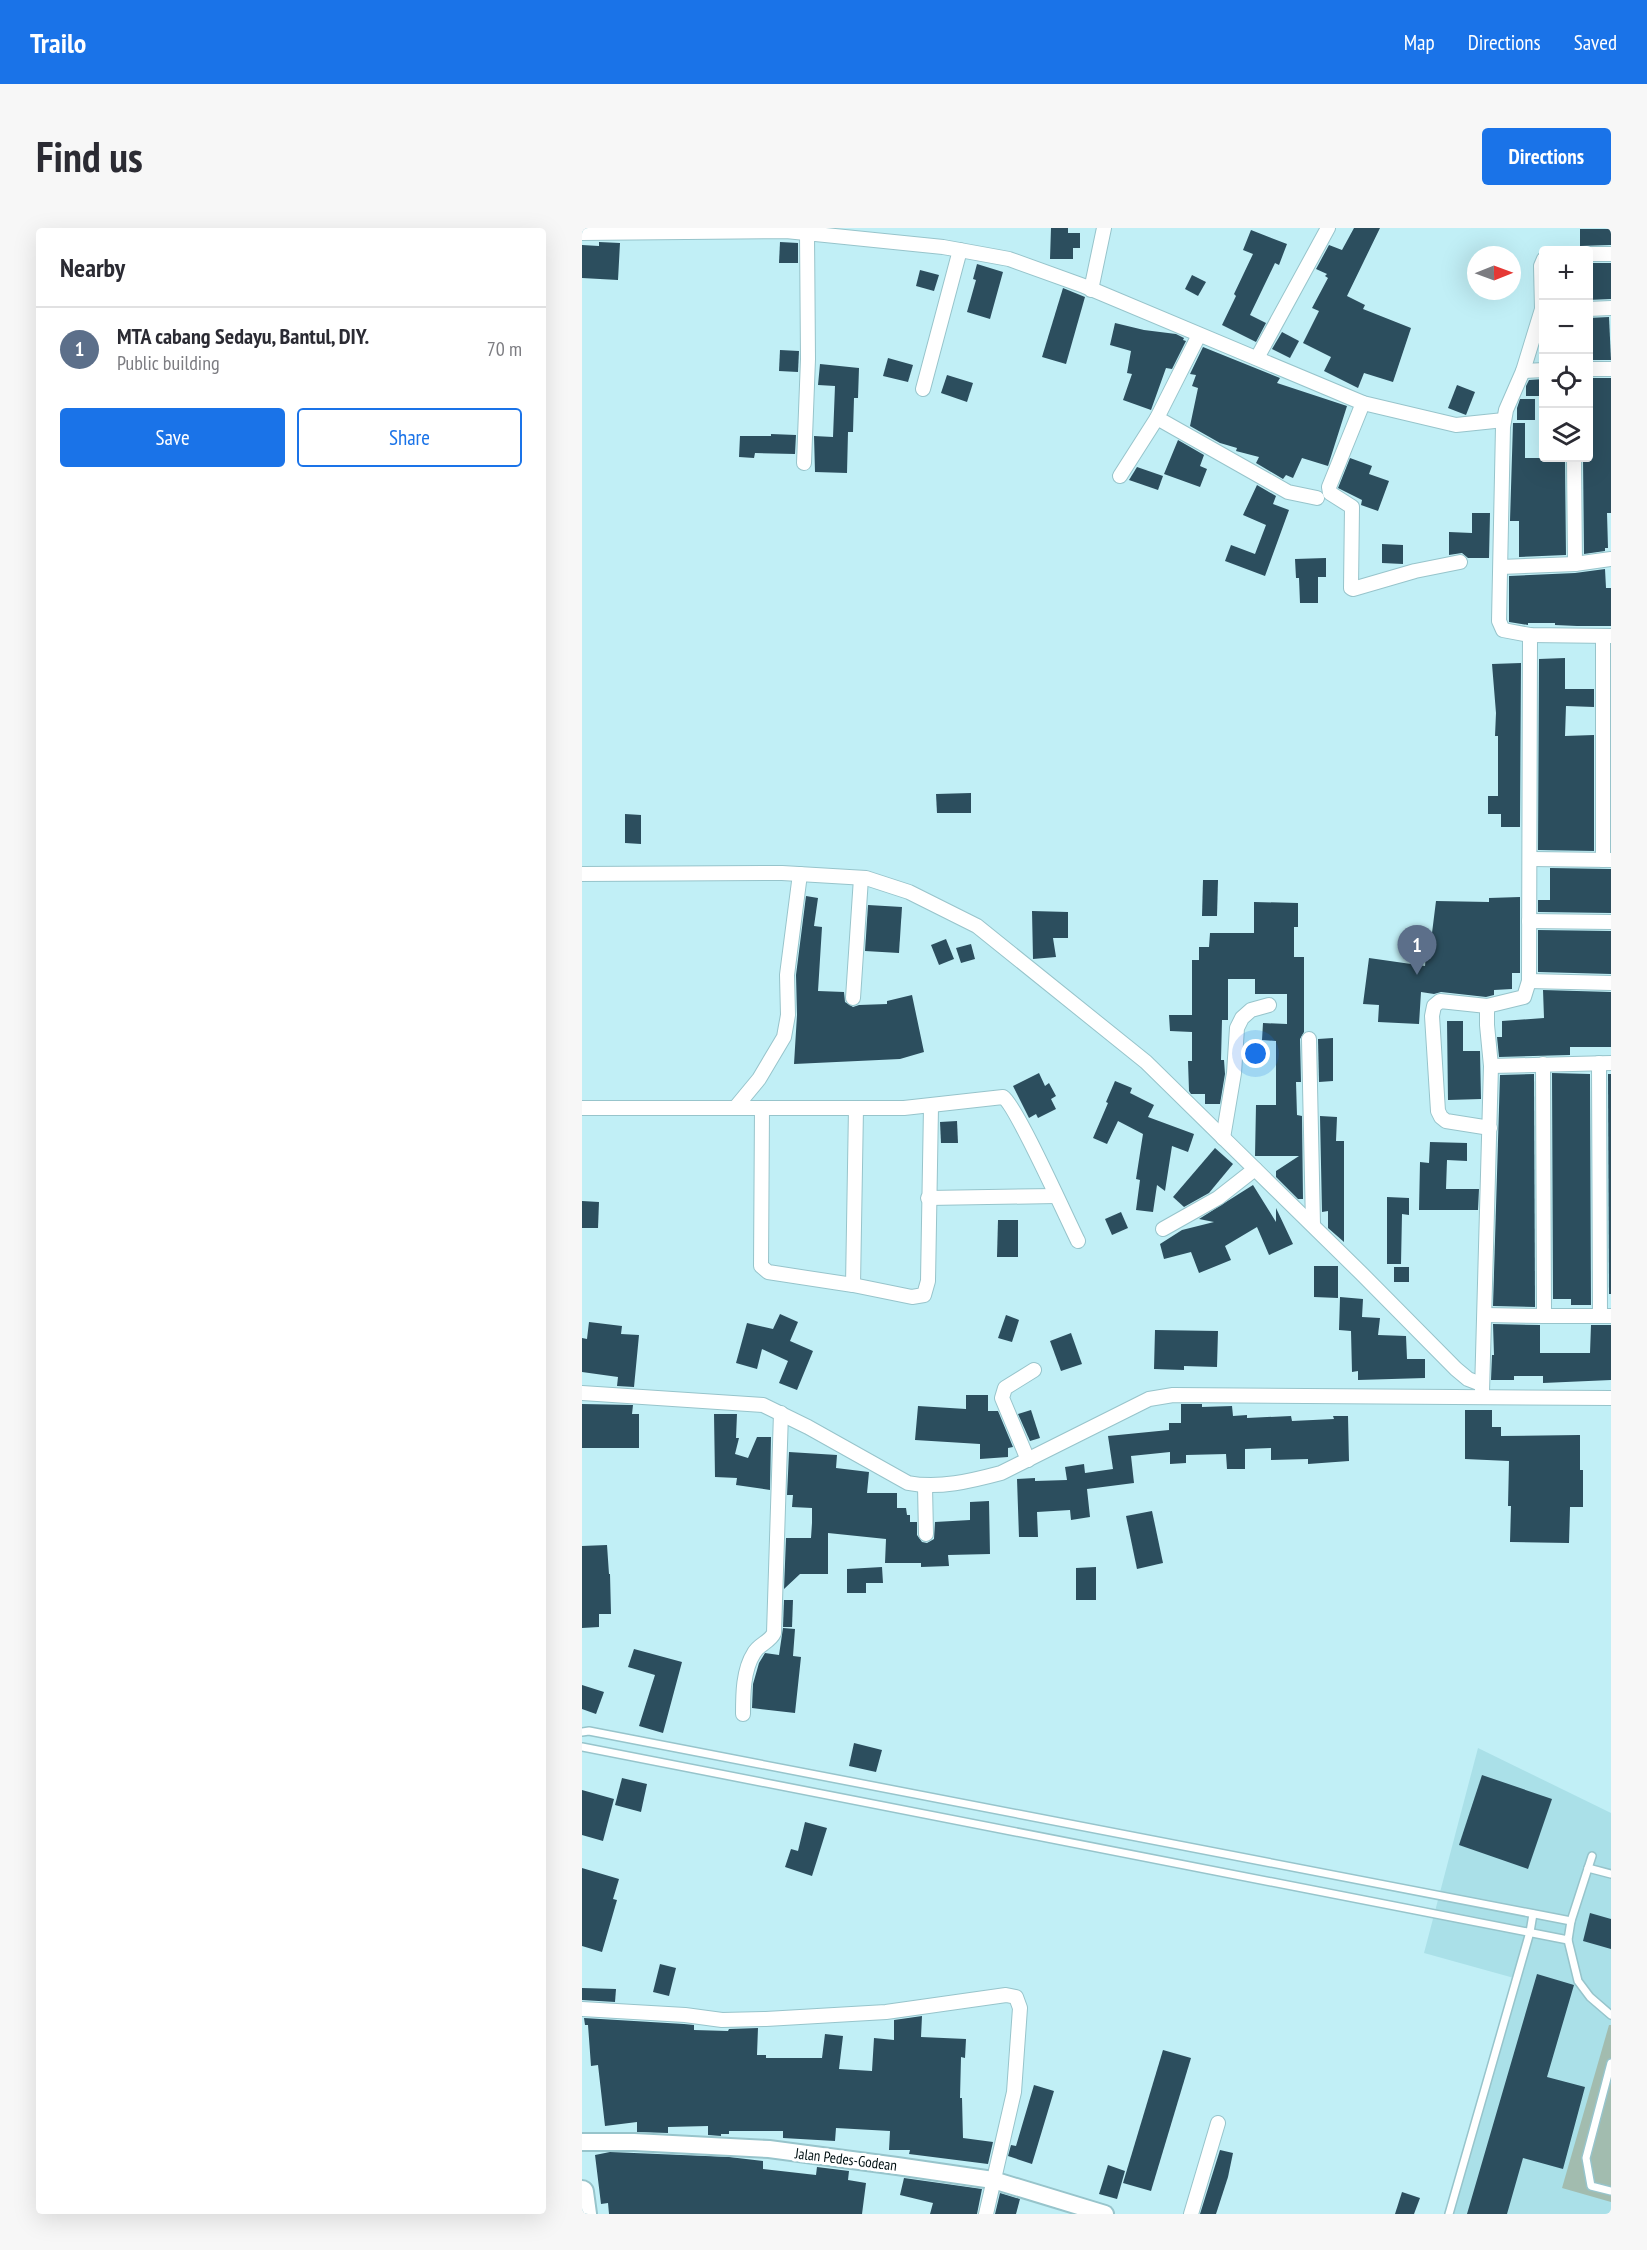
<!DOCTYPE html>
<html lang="en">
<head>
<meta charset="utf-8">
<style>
	:root { --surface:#fff; --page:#f7f7f7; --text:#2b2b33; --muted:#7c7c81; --line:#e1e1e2; --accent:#1a73e8 }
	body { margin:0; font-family:"PT Sans Narrow",sans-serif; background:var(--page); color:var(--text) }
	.controls { position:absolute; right:18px; top:18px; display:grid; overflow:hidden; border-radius:6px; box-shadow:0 6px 24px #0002 }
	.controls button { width:54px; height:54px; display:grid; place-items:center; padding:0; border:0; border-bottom:2px solid var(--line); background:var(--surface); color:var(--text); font:30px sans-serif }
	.compass { position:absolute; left:885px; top:18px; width:54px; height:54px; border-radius:50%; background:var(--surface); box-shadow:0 6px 24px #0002; rotate:89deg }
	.you { position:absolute; left:674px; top:826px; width:21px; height:21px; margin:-15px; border:4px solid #fff; border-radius:50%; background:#1a73e8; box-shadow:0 0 0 9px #1a73e833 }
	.badge { display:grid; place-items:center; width:39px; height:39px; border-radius:50%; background:var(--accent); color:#fff; font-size:20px; font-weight:700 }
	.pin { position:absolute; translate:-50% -50px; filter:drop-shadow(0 2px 3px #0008) }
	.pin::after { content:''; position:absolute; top:32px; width:21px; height:18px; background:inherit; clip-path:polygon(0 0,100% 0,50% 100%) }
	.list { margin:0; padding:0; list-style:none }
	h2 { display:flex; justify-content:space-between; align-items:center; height:78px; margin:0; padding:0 24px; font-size:26px }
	h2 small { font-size:20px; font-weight:400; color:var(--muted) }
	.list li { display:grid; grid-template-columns:39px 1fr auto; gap:18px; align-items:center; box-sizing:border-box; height:84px; padding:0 24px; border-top:2px solid var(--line) }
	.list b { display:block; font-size:22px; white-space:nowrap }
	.list p { margin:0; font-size:20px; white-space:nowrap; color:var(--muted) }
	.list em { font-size:20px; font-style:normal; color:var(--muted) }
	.actions { display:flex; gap:12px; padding:18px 24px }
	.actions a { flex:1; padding:14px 0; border:2px solid var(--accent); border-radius:6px; text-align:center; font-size:21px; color:var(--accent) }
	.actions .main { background:var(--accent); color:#fff }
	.icon { flex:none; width:33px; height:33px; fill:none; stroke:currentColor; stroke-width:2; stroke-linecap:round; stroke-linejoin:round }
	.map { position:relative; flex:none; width:1029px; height:1986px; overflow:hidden; border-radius:6px }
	header { display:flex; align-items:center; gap:36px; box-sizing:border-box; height:84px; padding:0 30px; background:var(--accent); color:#fff }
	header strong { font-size:28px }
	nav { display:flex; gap:33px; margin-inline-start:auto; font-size:21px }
	.intro { display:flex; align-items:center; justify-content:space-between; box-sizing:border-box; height:144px; padding:0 36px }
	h1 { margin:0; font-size:42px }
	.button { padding:15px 27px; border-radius:6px; background:var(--accent); color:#fff; font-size:21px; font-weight:700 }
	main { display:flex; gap:36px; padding:0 36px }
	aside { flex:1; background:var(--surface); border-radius:6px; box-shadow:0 6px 24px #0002 }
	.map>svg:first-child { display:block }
	.built { fill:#aae0e8 }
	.park { fill:#a2bcaf }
	.building { fill:#2c4e5e }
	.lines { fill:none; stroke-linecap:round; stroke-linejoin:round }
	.service-casing { stroke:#97c4cb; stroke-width:10 }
	.minor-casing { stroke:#97c4cb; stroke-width:16 }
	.tertiary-casing { stroke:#97c4cb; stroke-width:20 }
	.trunk-casing { stroke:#97c4cb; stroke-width:26 }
	.service { stroke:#fff; stroke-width:7 }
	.minor { stroke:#fff; stroke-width:14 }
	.tertiary { stroke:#fff; stroke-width:16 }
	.trunk { stroke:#fff; stroke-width:22 }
	.labels { text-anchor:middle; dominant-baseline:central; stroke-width:6; stroke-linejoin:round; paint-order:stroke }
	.street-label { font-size:15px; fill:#021113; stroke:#fff }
</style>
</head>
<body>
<header>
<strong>Trailo</strong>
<nav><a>Map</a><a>Directions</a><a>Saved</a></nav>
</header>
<div class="intro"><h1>Find us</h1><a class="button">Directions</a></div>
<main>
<aside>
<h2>Nearby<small></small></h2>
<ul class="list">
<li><span class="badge" style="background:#5c6f8a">1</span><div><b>MTA cabang Sedayu, Bantul, DIY.</b><p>Public building</p></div><em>70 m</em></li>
</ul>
<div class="actions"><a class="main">Save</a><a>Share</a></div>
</aside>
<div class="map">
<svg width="1029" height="1986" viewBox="0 0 1029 1986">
	<rect width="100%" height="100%" fill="#c1eff6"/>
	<polygon class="built" points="896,1520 1029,1585 1029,1986 866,1986 932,1750 842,1725"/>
	<polygon class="park" points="1027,1797 1029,1797 1029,1974 980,1960"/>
	<g class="building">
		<polygon points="469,0 486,0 486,5 498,5 498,20 491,20 491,31 468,31"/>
		<polygon points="772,0 798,0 765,68 783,77 781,81 829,100 811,154 782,145 776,160 742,143 749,129 721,115 737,83 730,80 746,50 743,48 745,46 734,41 747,17 760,22"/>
		<polygon points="998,1 1029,1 1029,17 998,18"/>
		<polygon points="669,2 705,16 697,37 693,35 668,87 684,95 674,114 640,97 654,68 652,66 671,26 661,22"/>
		<polygon points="17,14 38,15 36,52 0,50 0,17 17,18"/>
		<polygon points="198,14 216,15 216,35 197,35"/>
		<polygon points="1006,35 1029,35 1029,71 1006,72"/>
		<polygon points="395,36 421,44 408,91 385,84 394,52 391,51"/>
		<polygon points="338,42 357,47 352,63 334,58"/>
		<polygon points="610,47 624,54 616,68 603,61"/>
		<polygon points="481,60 503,69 484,136 460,129"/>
		<polygon points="1027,89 1029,132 1006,132 1006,90"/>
		<polygon points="533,95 562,102 594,106 602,110 601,112 604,113 590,141 584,140 569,182 541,172 550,146 545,145 549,123 528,117"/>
		<polygon points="700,104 717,113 708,130 690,121"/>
		<polygon points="621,119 698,150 695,155 765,178 746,238 720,230 711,250 704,247 701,251 674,235 677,229 654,223 655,220 638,215 608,198 616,160 610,158 614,147 608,146"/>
		<polygon points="198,122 217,123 216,144 197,143"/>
		<polygon points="306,130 331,137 326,154 301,148"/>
		<polygon points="238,136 277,140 276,170 272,170 271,204 266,204 265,245 233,244 232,208 251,209 253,158 236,157"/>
		<polygon points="365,147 391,155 385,174 359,165"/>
		<polygon points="1006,150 1029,150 1029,285 1025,285 1026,320 1023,320 1023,323 1002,326 1001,230 1006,230"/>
		<polygon points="962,151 962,168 944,168 944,158 947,152"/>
		<polygon points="875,157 893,164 884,187 866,180"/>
		<polygon points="938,171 953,171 953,192 935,192 935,180"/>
		<polygon points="931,195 943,195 943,230 983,230 984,327 937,329 937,293 928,293"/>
		<polygon points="189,206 214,207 213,226 173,225 172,230 157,229 158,208 189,208"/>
		<polygon points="596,212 622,227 618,238 625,241 618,259 582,246"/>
		<polygon points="768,230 790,238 787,246 807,253 796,283 779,277 780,272 756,260"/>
		<polygon points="555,239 581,248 576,262 547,252"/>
		<polygon points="675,257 694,268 691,276 707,282 683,348 643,333 649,317 673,326 684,297 661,287"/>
		<polygon points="890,285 908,285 907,330 886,330 880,325 867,327 867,304 890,305"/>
		<polygon points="800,316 821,317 821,336 800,335"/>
		<polygon points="744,330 744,349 736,349 736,375 718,375 717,350 714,350 713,331"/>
		<polygon points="1023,341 1024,360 1029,360 1029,398 995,398 973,397 973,395 946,395 946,397 927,394 927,348 993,345"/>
		<polygon points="983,430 983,461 1012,461 1012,479 984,478 983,508 1012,507 1012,623 956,622 957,434 957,431"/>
		<polygon points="939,435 938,599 919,599 919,586 906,586 906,568 916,568 916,508 913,508 914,485 910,436"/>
		<polygon points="389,565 389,585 355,585 354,566"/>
		<polygon points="43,586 59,587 59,616 43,615"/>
		<polygon points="968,640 1029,641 1029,685 956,684 956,672 968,672"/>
		<polygon points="621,652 636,652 635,688 620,688"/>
		<polygon points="224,668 236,670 232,698 240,699 236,763 262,764 263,774 271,779 277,777 305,776 305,773 330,767 342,824 318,831 212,836 215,787 214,747"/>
		<polygon points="938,669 938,745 930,745 930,761 912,762 912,767 904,769 859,764 852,766 839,764 837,796 796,794 797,777 781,776 787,730 843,738 846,705 850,705 854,673 907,674 907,670"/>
		<polygon points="672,674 716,675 716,699 712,699 712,729 722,729 722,804 718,811 719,854 714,854 715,887 720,888 721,971 716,971 694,949 694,943 717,928 673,928 674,877 694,877 694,813 680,812 681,795 705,796 705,766 673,766 673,751 646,751 646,792 640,792 639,832 642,832 643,846 638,876 623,876 623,866 609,866 607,863 606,833 610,833 610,804 588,803 587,787 610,787 610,732 617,732 617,719 627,719 628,705 672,705"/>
		<polygon points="286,677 320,679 317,725 283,723"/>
		<polygon points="450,683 486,684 486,710 471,710 474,729 451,731"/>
		<polygon points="956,702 1029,703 1029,746 956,744"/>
		<polygon points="364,711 372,731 357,737 349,717"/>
		<polygon points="389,716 393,731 379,735 374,720"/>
		<polygon points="961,762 1029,764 1029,819 988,819 988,827 917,829 915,809 920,809 920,793 962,790"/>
		<polygon points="865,793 881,793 881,823 898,823 899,871 866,872"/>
		<polygon points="751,810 751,853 737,854 736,811"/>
		<polygon points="457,845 463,858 467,855 474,868 469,871 474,881 456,890 454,886 447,890 431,858"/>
		<polygon points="970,845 1008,846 1009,1077 989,1077 989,1071 971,1071"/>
		<polygon points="952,846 953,1079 911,1078 918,847"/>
		<polygon points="1026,846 1029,846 1029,1066 1027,1066"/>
		<polygon points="533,853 550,860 548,865 572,877 566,889 612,906 606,924 590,918 583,963 575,957 571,984 554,982 558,952 554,951 561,906 536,893 525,916 511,910 526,875 524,874"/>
		<polygon points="738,888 755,889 754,913 762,913 762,1014 746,1000 746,983 740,984"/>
		<polygon points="375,893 376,915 359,915 358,894"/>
		<polygon points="848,914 885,915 885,933 865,932 864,961 897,961 896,982 837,982 838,934 847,935"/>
		<polygon points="633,920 651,936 627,965 602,979 591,969"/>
		<polygon points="671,957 694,994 694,980 711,1016 687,1027 675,999 643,1018 649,1032 617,1045 609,1024 582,1031 578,1016 600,1002 632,994 617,991"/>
		<polygon points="805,969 827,970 827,987 820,986 819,1036 805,1036"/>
		<polygon points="0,973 17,974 16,1000 0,1000"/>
		<polygon points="539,984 546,1000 530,1007 523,991"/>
		<polygon points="416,992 436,992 436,1029 415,1029"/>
		<polygon points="732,1038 756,1038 756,1070 732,1069"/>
		<rect x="812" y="1039" width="15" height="15"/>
		<polygon points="758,1069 781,1071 780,1089 798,1090 796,1107 824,1108 825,1131 843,1131 843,1150 776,1152 776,1143 770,1144 769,1103 757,1102"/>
		<polygon points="198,1086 216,1094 208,1113 231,1123 215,1162 197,1155 206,1133 180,1121 175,1141 154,1135 165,1095 191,1101"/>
		<polygon points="424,1087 437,1092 430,1114 416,1110"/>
		<polygon points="7,1094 40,1098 39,1106 57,1107 52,1159 35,1158 36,1149 0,1144 0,1110 5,1111"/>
		<polygon points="911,1096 958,1097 958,1125 1008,1125 1009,1097 1029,1097 1029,1152 961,1155 961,1148 932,1148 932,1152 909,1152 910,1127 912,1127"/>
		<polygon points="573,1102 636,1103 635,1139 602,1138 602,1142 572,1141"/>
		<polygon points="489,1105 500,1136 479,1143 468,1113"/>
		<polygon points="384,1167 406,1167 406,1183 416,1183 431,1219 426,1220 426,1229 398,1231 398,1216 333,1212 336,1178 384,1181"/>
		<polygon points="0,1176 51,1177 50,1186 57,1186 57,1220 0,1220"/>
		<polygon points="599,1176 620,1176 620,1179 650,1178 651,1188 665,1187 665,1190 709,1188 710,1193 752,1191 751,1188 766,1188 767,1233 726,1236 726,1231 689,1232 689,1220 663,1221 663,1241 645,1241 644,1226 604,1227 604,1235 588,1236 588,1224 549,1228 552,1255 505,1261 508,1289 489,1292 488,1282 455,1284 456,1309 437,1309 435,1251 453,1250 453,1253 485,1252 483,1239 502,1236 503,1245 531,1241 526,1208 587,1202 587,1195 599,1195"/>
		<polygon points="449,1182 458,1210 448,1213 436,1186"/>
		<polygon points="883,1182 910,1182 910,1199 919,1199 919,1208 998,1207 998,1242 1001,1242 1001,1279 988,1279 987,1315 928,1314 929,1278 926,1278 927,1233 883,1231"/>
		<polygon points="132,1186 155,1186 154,1210 157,1210 153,1226 166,1230 175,1209 189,1209 188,1262 154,1257 155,1250 133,1249"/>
		<polygon points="207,1224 255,1227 254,1240 287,1244 285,1265 315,1265 315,1280 324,1280 325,1287 328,1287 328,1294 335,1294 335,1307 340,1314 345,1315 352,1311 353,1294 388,1292 388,1274 407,1273 408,1326 366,1327 367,1338 339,1339 339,1335 303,1335 304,1311 246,1305 246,1346 218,1346 202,1361 204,1310 229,1310 230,1295 230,1280 210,1279 211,1267 205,1267"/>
		<polygon points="570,1283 581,1335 555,1341 544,1288"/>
		<polygon points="25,1317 27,1346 28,1346 29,1386 17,1386 17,1399 0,1400 0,1318"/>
		<polygon points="300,1339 301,1355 284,1355 284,1365 265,1365 265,1341"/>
		<polygon points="514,1339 514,1372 494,1372 494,1340"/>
		<polygon points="202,1372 211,1372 210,1399 201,1399"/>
		<polygon points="201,1400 213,1401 211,1428 219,1429 213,1485 170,1480 171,1456 177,1435 183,1425 197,1427"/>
		<polygon points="52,1421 100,1434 81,1505 57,1498 73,1447 46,1439"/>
		<polygon points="0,1457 22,1464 14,1486 0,1481"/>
		<polygon points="272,1515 300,1522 294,1544 267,1538"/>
		<polygon points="900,1547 970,1571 946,1641 877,1617"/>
		<polygon points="40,1550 65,1556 59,1584 33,1577"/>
		<polygon points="0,1562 32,1571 21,1613 0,1607"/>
		<polygon points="223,1594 245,1600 230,1648 203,1639 209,1621 216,1623"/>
		<polygon points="0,1640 37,1651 31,1671 35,1672 20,1724 0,1718"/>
		<polygon points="1008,1685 1029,1691 1029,1721 1001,1713"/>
		<polygon points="78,1736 94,1740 87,1768 71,1764"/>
		<polygon points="955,1746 992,1757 965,1849 1003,1859 981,1941 941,1930 925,1986 885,1986"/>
		<polygon points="0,1760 34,1761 33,1774 0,1772"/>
		<polygon points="340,1788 339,1809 384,1811 383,1830 379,1829 378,1870 380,1870 381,1910 411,1914 406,1936 327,1926 328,1922 307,1922 308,1903 254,1900 253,1913 201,1910 201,1903 147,1903 147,1906 139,1906 139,1908 126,1907 126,1898 86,1899 86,1905 55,1904 55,1894 23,1898 16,1837 9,1838 6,1797 3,1797 2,1790 102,1796 112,1797 112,1802 146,1803 147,1801 176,1800 175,1827 184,1827 184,1830 240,1830 243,1806 261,1808 257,1841 290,1843 292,1810 312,1812 312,1792"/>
		<polygon points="581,1822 609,1830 569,1963 541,1955"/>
		<polygon points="452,1857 472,1863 450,1936 426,1928 429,1917 434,1918"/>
		<polygon points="638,1922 651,1925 646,1949 634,1986 618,1986"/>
		<polygon points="28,1924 147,1929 181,1933 181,1941 234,1947 235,1939 267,1943 266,1952 284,1955 280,1986 27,1986 26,1975 19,1976 13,1927"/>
		<polygon points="526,1937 543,1943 535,1971 517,1966"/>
		<polygon points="322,1950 400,1961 395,1986 348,1986 351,1975 318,1967"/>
		<polygon points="820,1964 838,1970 832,1986 813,1986"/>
		<polygon points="418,1965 438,1971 434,1986 413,1986"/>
	</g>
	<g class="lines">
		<defs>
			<g id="service">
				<polyline points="0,1504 7,1503 989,1693"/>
				<polyline points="0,1519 986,1712 989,1693 1010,1628"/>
				<polyline points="1006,1640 1029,1646"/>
				<polyline points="986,1712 996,1753 1008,1769 1029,1787"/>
				<polyline points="1029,1835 1004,1930 1009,1958 1029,1963"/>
				<polyline points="867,1986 948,1704 951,1686"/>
			</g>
			<g id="minor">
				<polyline points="0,5 204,3 361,19 427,31 502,58 781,175 874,197 922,192"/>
				<polyline points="1006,26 1029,26"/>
				<polyline points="962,31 959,38 960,81 941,143 924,182 921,199 917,393 921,402 948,407 1029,408"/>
				<polyline points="509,62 522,0"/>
				<polyline points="1006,81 1029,80"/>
				<polyline points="675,130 746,0"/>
				<polyline points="1006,141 1029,141"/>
				<polyline points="941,143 962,142"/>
				<polyline points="341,161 378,22"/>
				<polyline points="781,175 747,259 748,265 770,279 769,360 771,361 833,343 878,334"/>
				<polyline points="575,190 706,264 735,270"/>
				<polyline points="992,230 993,336"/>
				<polyline points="222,235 226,131 225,5"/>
				<polyline points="538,248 575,190 617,107"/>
				<polyline points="919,339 993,336 1029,331"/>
				<polyline points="1021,408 1021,632"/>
				<polyline points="949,631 1029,632"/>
				<polyline points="0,646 200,645 284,650 327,664 395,698 564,834 780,1046 874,1141 886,1151 899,1156"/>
				<polyline points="947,693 1029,694"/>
				<polyline points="947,753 1029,755"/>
				<polyline points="271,770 279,650"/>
				<polyline points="905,778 858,773 852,778 850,788 856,883 859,889 864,893 908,900"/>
				<polyline points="727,811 731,997"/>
				<polyline points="1017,835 1018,1088"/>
				<polyline points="961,836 962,1088 1029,1088"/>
				<polyline points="909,838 1029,835"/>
				<path d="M0,880H322L421,869C434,877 485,991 496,1013"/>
				<polyline points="153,880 177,851 202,809 206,787 205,747 218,646"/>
				<polyline points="180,880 179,1038 186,1044 271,1057 330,1069 342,1067 346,1053 349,879"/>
				<polyline points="641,910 652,845 655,800 660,790 669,782 687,777"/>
				<polyline points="346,970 474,968"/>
				<polyline points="581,1001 636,970 673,941"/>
				<polyline points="271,1057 274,880"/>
				<polyline points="903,1087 962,1088"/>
				<polyline points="900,1164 909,838 905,797 905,778 942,769 947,753 948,407"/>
				<path d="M0,1165L181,1177L226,1199L326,1255C357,1261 389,1253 419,1245L567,1171L591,1167L1029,1170"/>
				<polyline points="446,1232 420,1170 423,1160 452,1142"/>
				<polyline points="343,1258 344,1306"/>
				<path d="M161,1486C161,1467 161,1442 172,1425C177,1416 188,1414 192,1405L199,1185"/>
				<polyline points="0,1781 103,1787 140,1792 184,1791 304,1784 424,1767 434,1769 438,1780 432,1864 404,1986"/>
				<polyline points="609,1986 636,1895"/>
			</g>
			<polyline id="tertiary" points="0,1914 52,1914 187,1921 315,1938 411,1952 523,1986"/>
			<polyline id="trunk" points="0,1964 3,1986"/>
		</defs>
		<use href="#service" class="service-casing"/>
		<use href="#minor" class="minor-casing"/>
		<use href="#tertiary" class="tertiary-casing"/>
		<use href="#trunk" class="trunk-casing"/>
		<use href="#service" class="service"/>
		<use href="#minor" class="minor"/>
		<use href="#tertiary" class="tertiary"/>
		<use href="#trunk" class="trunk"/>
	</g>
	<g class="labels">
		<g class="street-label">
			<text transform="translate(264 1931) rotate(7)">Jalan Pedes-Godean</text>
		</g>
	</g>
</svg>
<div class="controls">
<button>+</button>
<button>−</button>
<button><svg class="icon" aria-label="locate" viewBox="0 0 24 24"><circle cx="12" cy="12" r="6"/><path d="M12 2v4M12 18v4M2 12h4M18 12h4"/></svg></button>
<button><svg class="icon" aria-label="layers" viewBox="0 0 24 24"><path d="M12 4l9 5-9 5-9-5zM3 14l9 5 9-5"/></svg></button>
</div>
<svg class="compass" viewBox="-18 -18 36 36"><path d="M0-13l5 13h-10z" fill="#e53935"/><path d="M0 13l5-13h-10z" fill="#7c7c81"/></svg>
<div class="you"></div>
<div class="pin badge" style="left:835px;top:747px;background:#5c6f8a">1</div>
</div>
</main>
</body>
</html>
